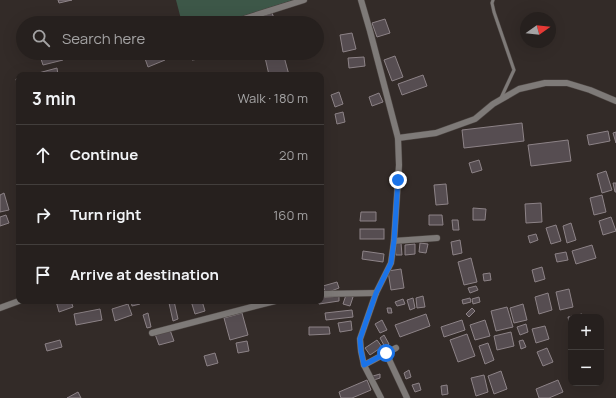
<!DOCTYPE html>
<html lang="en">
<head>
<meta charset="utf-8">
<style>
	:root { --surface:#26201e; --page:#2e2827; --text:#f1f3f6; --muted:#a4a3a4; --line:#423e3c }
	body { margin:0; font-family:Manrope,sans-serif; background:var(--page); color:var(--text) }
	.controls { position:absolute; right:12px; bottom:12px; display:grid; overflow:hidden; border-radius:8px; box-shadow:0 4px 16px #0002 }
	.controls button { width:36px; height:36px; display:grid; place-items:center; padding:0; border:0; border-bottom:1px solid var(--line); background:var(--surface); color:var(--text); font:20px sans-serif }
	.compass { position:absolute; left:520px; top:12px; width:36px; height:36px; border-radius:50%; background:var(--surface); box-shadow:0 4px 16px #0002; rotate:75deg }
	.stop { position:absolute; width:12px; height:12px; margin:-9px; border:3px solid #1a73e8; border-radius:50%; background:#fff }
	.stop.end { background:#1a73e8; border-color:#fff; box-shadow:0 1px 4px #0008 }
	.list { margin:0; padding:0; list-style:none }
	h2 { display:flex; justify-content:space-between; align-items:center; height:52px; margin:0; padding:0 16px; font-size:17px }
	h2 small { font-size:13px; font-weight:400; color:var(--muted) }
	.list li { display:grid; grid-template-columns:26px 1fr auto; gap:12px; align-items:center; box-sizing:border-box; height:60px; padding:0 16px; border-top:1px solid var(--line) }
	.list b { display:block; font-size:15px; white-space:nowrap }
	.list em { font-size:13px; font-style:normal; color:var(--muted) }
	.icon { flex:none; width:22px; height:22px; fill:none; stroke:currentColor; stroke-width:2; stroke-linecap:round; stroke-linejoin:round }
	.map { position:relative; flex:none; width:616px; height:398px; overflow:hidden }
	.search { position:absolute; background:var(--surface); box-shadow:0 4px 16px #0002; left:16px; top:16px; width:308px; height:44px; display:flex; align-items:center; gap:10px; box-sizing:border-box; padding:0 14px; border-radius:22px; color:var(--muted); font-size:15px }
	.panel { position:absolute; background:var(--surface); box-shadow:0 4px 16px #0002; left:16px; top:72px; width:308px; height:232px; border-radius:8px }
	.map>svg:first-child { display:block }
	.green { fill:#3d5748 }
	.building { fill:#564d51; stroke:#8d8387 }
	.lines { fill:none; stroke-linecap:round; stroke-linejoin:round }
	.lane-casing { stroke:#4e4744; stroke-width:4 }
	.street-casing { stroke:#4e4744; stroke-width:7 }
	.lane { stroke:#7e7a78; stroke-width:3 }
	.street { stroke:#7e7a78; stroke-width:6 }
	.route { stroke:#1a73e8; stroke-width:5 }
</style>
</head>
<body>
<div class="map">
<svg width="616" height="398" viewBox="0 0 616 398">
	<rect width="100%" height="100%" fill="#332b28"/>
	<polygon class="green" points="176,0 293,0 221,23 182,23"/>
	<g class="building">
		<polygon points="58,0 72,0 59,3"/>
		<polygon points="272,13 276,23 263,23 261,17"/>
		<polygon points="60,19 61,23 42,23"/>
		<polygon points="385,19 390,33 377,37 372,23"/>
		<polygon points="352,33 356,49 343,52 340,35"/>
		<polygon points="39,53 61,53 63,60 43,65"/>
		<polygon points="143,53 163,53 165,60 148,67"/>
		<polygon points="191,53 199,53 199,59 192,60"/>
		<polygon points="264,53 283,53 289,75 269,75"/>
		<polygon points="395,56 403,77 392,81 384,60"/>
		<polygon points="364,57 365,66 349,68 348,58"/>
		<polygon points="57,68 58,75 31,75"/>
		<polygon points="423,75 427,86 402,95 398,84"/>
		<polygon points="19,78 19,90 16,79"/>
		<polygon points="339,92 343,104 335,107 331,95"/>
		<polygon points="379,93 383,102 372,106 369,97"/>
		<polygon points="343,112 345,122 337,124 335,114"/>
		<polygon points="522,123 524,141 464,148 462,130"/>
		<polygon points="608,131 610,141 589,145 587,135"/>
		<polygon points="616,132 616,143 613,133"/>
		<polygon points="568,140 571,161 531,166 528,145"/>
		<polygon points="479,160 482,170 472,173 469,163"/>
		<polygon points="606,171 612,190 602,193 597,174"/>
		<polygon points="613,183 616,183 616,192 615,192"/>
		<polygon points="446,184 448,204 436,205 434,185"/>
		<polygon points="4,193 9,210 0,212 0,195"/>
		<polygon points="602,195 606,212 594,215 590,198"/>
		<polygon points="541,203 542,222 526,223 525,204"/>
		<polygon points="473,208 486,209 485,220 473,220"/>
		<polygon points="361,212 376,212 376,221 360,221"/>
		<polygon points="6,215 9,223 0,226 0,217"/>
		<polygon points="429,215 442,215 443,225 429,225"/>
		<polygon points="611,217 616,231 603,235 599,221"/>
		<polygon points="452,220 458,220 459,230 453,230"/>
		<polygon points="571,223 576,240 567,243 563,226"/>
		<polygon points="556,225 561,241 551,244 546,228"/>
		<rect x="360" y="229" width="24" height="10"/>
		<polygon points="536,234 538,240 530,243 528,236"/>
		<polygon points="460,240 462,253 453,255 451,242"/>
		<polygon points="401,243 402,255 396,255 394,244"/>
		<polygon points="420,243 428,244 426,253 419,252"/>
		<polygon points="415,244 415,254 405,255 405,245"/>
		<polygon points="592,245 596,258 576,264 572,251"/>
		<polygon points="363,251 384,254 383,262 362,259"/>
		<polygon points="566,252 568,260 557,262 555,254"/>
		<polygon points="471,258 477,282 464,285 458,262"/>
		<polygon points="542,267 545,279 535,282 532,270"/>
		<polygon points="401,269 404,288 391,290 388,271"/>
		<polygon points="490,273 491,280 484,281 483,274"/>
		<polygon points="337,282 339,288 326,293 323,286"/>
		<polygon points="476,286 478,290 470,293 468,288"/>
		<polygon points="569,289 573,307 560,310 556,292"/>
		<polygon points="548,293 552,310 539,314 535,297"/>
		<polygon points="346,295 353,297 350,306 343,304"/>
		<polygon points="339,296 339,301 319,304 318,301 321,301 321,298"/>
		<polygon points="423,296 425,307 417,308 416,298"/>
		<polygon points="479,297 480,302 473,304 472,299"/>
		<polygon points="413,298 415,308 410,310 407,300"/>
		<polygon points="470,298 471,302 463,304 462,300"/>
		<polygon points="403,299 405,304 397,306 395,302"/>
		<polygon points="56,301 71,301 73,307 59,312"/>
		<polygon points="131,301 140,301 140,304 132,306"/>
		<polygon points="174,301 178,319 173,321 169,303"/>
		<polygon points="191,301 202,301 205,311 195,314"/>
		<polygon points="128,304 132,315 115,321 112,309"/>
		<polygon points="523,304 527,320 514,323 510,308"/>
		<polygon points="507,307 513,327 496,331 491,311"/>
		<polygon points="387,308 391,308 392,313 388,313"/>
		<polygon points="472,308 475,311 469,317 466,314"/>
		<polygon points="100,309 102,320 76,325 74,314"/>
		<polygon points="352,310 353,317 326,320 325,313"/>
		<polygon points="148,313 151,327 147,328 143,315"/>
		<polygon points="242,313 248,335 230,340 224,318"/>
		<polygon points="426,314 430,326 400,337 395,325"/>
		<polygon points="582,314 582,317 571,317 571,327 570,327 568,317"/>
		<polygon points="382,320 387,330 380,333 375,324"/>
		<polygon points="462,320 465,330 444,337 441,327"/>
		<polygon points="485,320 490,336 475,340 470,325"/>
		<polygon points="351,321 352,330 340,332 338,323"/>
		<polygon points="526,324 528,332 520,335 517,327"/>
		<polygon points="545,326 549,339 536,343 532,329"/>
		<polygon points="309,327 329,327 330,334 309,335"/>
		<polygon points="170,330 174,341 159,345 155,334"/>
		<polygon points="511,332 514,346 497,350 494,336"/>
		<polygon points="467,334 475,356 458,362 450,340"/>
		<polygon points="384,335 389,344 385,347 380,338"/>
		<polygon points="60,340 62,347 47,351 45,344"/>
		<polygon points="377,340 382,347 370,355 365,348"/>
		<polygon points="523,340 526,347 521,349 519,341"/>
		<polygon points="247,341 249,351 238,353 236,343"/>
		<polygon points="488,343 494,360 485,364 479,346"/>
		<polygon points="547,348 553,362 543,366 537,352"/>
		<polygon points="215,353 218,363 207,366 204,356"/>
		<polygon points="409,370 411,377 406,379 404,373"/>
		<polygon points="501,371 507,389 494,394 488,376"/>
		<polygon points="380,374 380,378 374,380 373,376"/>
		<polygon points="484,375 488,392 476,396 471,378"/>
		<polygon points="367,380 371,390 352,398 341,398 339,392"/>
		<polygon points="558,380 563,392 549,398 539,398 536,389"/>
		<polygon points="419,383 421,390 415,392 412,385"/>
		<polygon points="447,385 448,394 442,395 441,386"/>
		<polygon points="78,392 81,398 67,398"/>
	</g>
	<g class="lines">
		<defs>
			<polyline id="lane" points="493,0 492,3 494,12 514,70 501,98"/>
			<g id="street">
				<polyline points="361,0 370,31 398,138 399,165 394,241 391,263 376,293 360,339 361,351 364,365 381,398"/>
				<polyline points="231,23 304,0"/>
				<polyline points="398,138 436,133 475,119 493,104 519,89 545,83 567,83 590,90 616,101"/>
				<polyline points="394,241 437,238"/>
				<polyline points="321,294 376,293"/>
				<polyline points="0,308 19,301"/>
				<polyline points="152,333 275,301"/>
				<polyline points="386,353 407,398"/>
				<polyline points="364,365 396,348"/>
			</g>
		</defs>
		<use href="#lane" class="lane-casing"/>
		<use href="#street" class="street-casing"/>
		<use href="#lane" class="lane"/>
		<use href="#street" class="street"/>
	</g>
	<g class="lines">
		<polyline class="route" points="386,353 364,365 361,351 360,339 376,293 391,263 394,241 398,180"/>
	</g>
</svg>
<div class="controls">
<button>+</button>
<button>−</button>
</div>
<svg class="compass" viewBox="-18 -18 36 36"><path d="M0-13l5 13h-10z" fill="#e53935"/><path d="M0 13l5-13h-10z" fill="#a4a3a4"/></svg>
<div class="stop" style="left:386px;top:353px"></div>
<div class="stop end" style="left:398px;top:180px"></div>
<div class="search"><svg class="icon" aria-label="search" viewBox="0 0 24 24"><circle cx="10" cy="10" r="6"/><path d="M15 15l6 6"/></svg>Search here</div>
<section class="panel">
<h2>3 min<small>Walk · 180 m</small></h2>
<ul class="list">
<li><svg class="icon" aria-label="ahead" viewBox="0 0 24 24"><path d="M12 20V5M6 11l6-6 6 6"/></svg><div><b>Continue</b></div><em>20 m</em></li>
<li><svg class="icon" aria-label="right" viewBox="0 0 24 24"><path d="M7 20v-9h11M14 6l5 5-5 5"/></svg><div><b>Turn right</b></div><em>160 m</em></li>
<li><svg class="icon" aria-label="arrive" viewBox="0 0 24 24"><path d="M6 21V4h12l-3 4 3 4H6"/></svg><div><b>Arrive at destination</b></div></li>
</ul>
</section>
</div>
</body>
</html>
